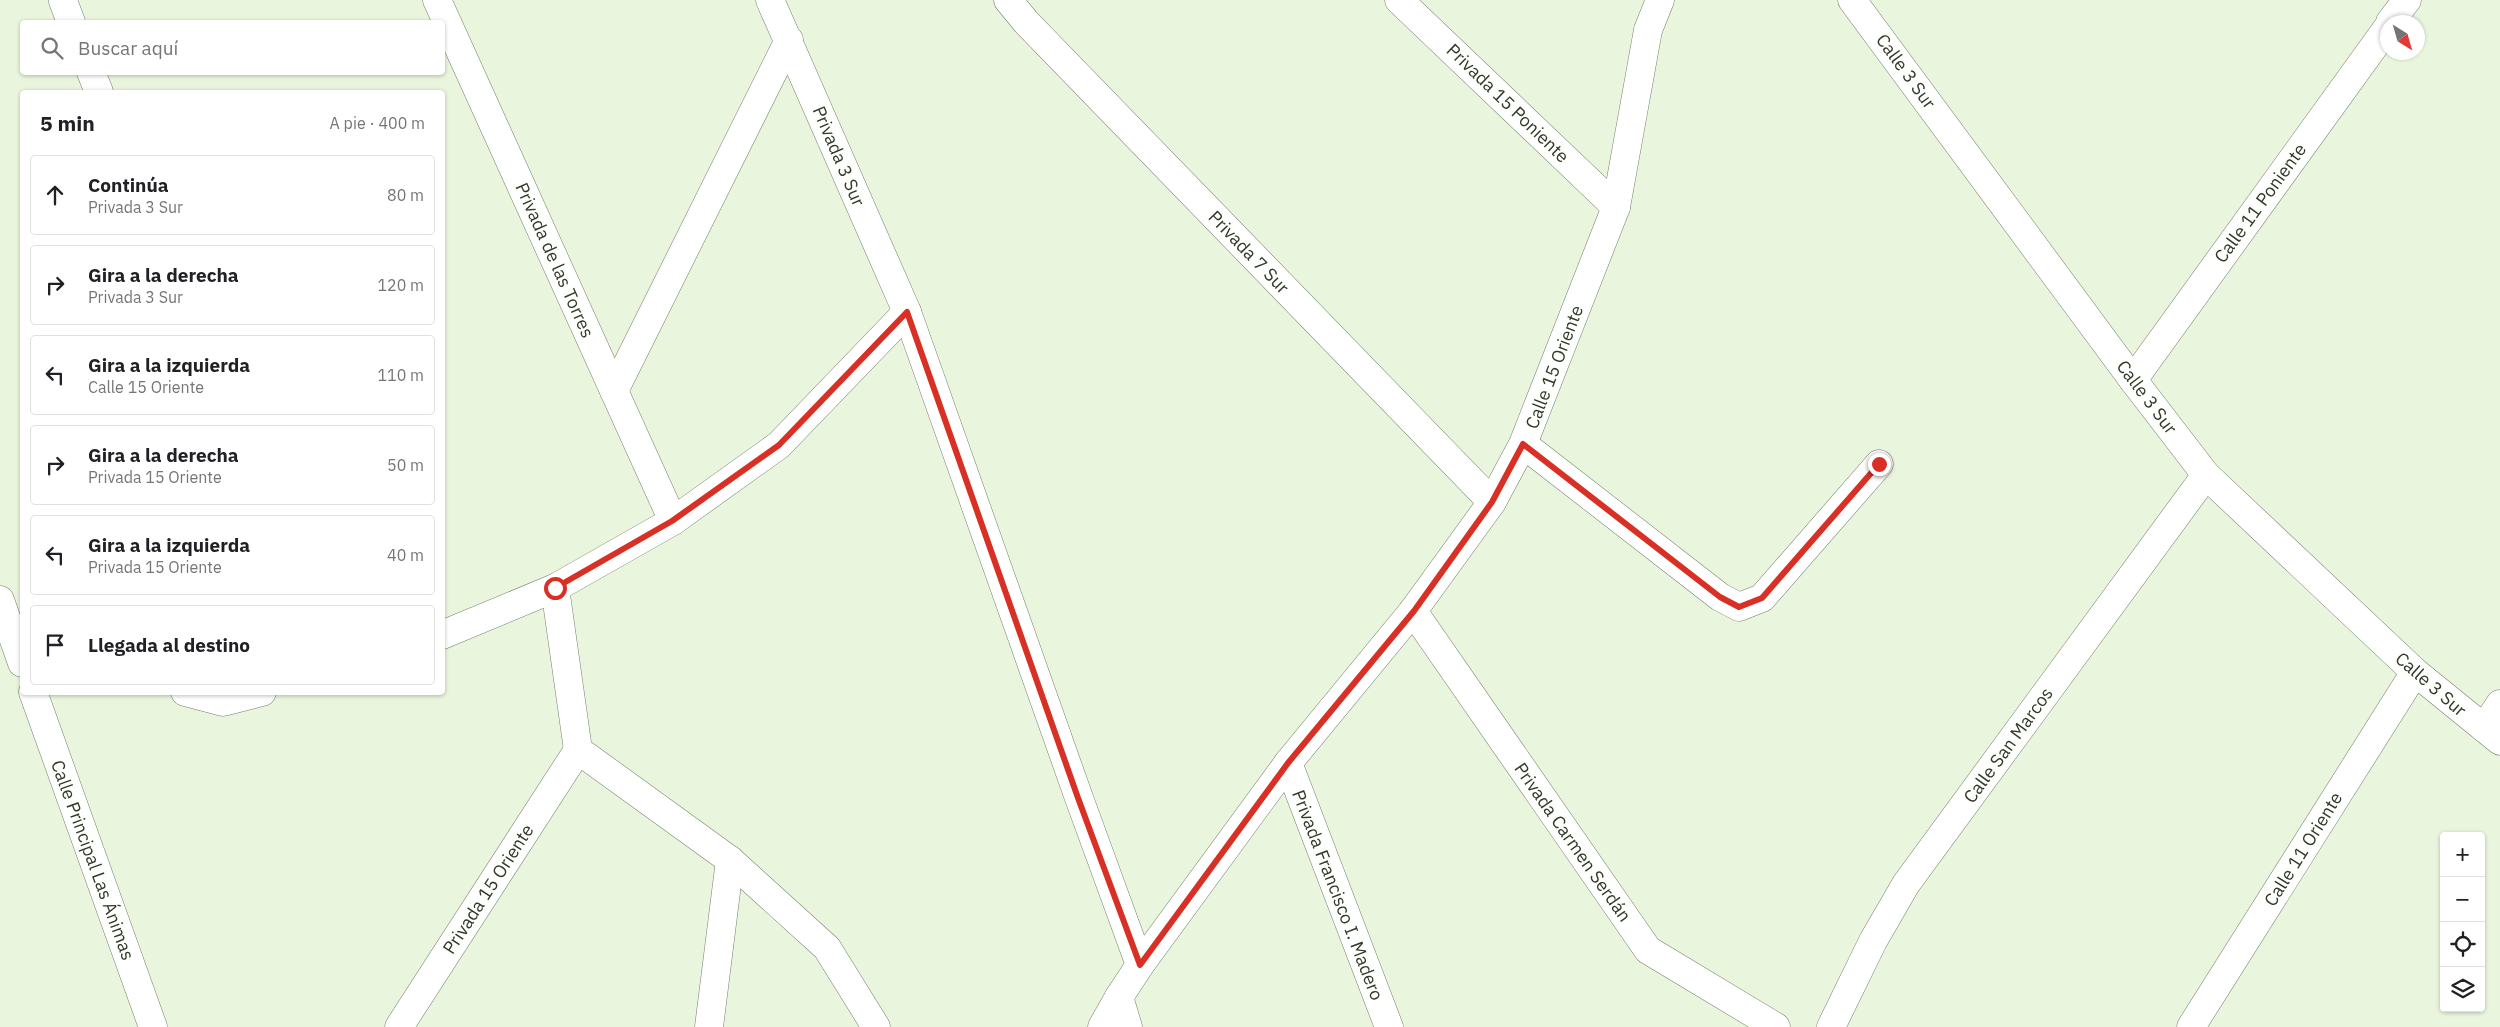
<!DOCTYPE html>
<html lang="es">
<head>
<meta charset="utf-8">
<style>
	:root { --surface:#fff; --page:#f6f6f6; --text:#202124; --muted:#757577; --line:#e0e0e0 }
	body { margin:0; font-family:"IBM Plex Sans",sans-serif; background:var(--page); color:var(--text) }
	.controls { position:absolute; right:15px; bottom:15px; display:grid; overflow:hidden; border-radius:5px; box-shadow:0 1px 4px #0004 }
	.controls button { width:45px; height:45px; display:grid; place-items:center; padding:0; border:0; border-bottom:1px solid var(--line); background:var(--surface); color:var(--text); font:25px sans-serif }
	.compass { position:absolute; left:2380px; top:15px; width:45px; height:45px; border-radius:50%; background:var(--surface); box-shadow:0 1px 4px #0004; rotate:143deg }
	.stop { position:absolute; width:15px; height:15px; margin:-11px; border:4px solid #d93025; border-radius:50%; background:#fff }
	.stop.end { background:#d93025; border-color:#fff; box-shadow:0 1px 5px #0008 }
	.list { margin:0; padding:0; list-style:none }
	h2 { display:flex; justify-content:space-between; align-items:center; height:65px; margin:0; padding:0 20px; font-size:21px }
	h2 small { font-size:16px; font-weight:400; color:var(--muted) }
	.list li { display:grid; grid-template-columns:32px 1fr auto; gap:15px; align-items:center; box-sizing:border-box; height:80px; margin:0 10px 10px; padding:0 10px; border:1px solid var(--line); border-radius:5px }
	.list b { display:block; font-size:19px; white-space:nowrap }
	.list p { margin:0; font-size:16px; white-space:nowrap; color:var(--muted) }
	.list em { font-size:16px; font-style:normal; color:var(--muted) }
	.icon { flex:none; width:28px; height:28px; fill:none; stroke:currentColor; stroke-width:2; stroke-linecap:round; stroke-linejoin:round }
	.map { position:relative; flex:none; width:2500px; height:1027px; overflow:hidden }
	.search { position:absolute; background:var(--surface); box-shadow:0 1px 4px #0004; left:20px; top:20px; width:425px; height:55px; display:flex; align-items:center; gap:12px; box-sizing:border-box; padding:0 18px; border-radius:5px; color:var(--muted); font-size:19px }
	.panel { position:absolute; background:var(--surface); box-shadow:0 1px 4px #0004; left:20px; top:90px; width:425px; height:605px; border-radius:5px }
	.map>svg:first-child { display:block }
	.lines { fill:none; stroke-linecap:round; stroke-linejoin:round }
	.minor-casing { stroke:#767f6a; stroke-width:29 }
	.minor { stroke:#fff; stroke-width:28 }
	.route { stroke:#d93025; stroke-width:6 }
	.labels { text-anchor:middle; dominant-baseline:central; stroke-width:5; stroke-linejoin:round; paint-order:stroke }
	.street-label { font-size:18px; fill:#33372e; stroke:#fdfffa }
</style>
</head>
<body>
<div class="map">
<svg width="2500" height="1027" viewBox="0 0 2500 1027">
	<rect width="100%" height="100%" fill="#eaf5dd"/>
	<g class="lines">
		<defs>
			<g id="minor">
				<polyline points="437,0 673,521"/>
				<polyline points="770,0 907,312 1079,798 1140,965"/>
				<polyline points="1008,0 1026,22 1492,502"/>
				<polyline points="1399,0 1616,207"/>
				<polyline points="1852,0 2133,380 2206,475 2415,672 2500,741"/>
				<polyline points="63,1 71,22"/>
				<polyline points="2390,22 2407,0"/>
				<polyline points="91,72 99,92"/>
				<polyline points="2133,380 2388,27"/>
				<polyline points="614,391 789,40"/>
				<polyline points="1523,444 1720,597 1739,607 1762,598 1879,464"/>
				<polyline points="555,588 578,750 730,860 827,948 876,1027"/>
				<polyline points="0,600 22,663"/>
				<polyline points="1413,611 1648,950 1776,1027"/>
				<polyline points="442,635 555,588 673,521 779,445 907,312"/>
				<polyline points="33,692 153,1027"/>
				<polyline points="185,692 223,702 262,692"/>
				<polyline points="2484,728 2500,704"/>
				<polyline points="1288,763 1389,1027"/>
				<polyline points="1119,997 1128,1027"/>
				<polyline points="399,1027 578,750"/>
				<polyline points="709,1027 730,860"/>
				<polyline points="1102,1027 1119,997 1140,965 1288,763 1413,611 1492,502 1523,444 1616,207 1648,30 1660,0"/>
				<polyline points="1831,1027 1873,941 1906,884 2206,475"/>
				<polyline points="2191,1027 2415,672"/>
			</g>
		</defs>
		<use href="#minor" class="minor-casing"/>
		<use href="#minor" class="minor"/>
	</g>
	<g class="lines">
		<polyline class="route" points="555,588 672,521 779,445 907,312 1078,798 1140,965 1288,763 1414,611 1492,502 1523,444 1720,597 1739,607 1762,598 1879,464"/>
	</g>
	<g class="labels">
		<g class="street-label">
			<text transform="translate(1906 71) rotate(54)">Calle 3 Sur</text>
			<text transform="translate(1508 103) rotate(44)">Privada 15 Poniente</text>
			<text transform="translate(839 156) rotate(67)">Privada 3 Sur</text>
			<text transform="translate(2260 203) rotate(-54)">Calle 11 Poniente</text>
			<text transform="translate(1249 252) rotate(46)">Privada 7 Sur</text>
			<text transform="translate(555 260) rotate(66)">Privada de las Torres</text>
			<text transform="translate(1554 367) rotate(-69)">Calle 15 Oriente</text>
			<text transform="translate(2147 397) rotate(53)">Calle 3 Sur</text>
			<text transform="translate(2431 684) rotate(41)">Calle 3 Sur</text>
			<text transform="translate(2008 745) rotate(-54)">Calle San Marcos</text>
			<text transform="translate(1573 842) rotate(55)">Privada Carmen Serdán</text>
			<text transform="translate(2303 849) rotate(-58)">Calle 11 Oriente</text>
			<text transform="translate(93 860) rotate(70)">Calle Principal Las Ánimas</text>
			<text transform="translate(488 889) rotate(-57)">Privada 15 Oriente</text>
			<text transform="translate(1338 895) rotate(69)">Privada Francisco I. Madero</text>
		</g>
	</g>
</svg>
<div class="controls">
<button>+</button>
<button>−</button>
<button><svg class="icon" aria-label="locate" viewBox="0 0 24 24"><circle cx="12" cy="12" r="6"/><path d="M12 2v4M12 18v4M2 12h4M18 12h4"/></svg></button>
<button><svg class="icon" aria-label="layers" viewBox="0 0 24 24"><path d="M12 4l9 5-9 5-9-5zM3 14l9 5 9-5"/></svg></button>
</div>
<svg class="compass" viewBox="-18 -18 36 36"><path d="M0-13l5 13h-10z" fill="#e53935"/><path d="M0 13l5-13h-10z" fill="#757577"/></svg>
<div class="stop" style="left:555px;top:588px"></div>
<div class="stop end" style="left:1879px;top:464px"></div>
<div class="search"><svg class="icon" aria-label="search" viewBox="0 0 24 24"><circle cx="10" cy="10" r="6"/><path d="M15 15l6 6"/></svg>Buscar aquí</div>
<section class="panel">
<h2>5 min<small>A pie · 400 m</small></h2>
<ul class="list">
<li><svg class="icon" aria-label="ahead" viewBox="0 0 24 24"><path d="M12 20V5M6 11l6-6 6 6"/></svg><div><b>Continúa</b><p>Privada 3 Sur</p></div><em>80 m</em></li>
<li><svg class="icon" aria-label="right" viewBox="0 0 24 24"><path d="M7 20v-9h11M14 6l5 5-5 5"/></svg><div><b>Gira a la derecha</b><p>Privada 3 Sur</p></div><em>120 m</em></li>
<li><svg class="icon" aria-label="left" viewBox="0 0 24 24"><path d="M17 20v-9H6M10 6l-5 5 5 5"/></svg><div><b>Gira a la izquierda</b><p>Calle 15 Oriente</p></div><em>110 m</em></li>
<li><svg class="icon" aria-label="right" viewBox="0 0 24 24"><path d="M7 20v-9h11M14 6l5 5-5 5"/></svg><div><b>Gira a la derecha</b><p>Privada 15 Oriente</p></div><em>50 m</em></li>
<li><svg class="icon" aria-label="left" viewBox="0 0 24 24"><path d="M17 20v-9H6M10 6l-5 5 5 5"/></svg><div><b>Gira a la izquierda</b><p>Privada 15 Oriente</p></div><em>40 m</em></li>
<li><svg class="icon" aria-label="arrive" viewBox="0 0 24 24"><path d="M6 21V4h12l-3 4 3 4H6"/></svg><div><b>Llegada al destino</b></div></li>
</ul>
</section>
</div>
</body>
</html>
